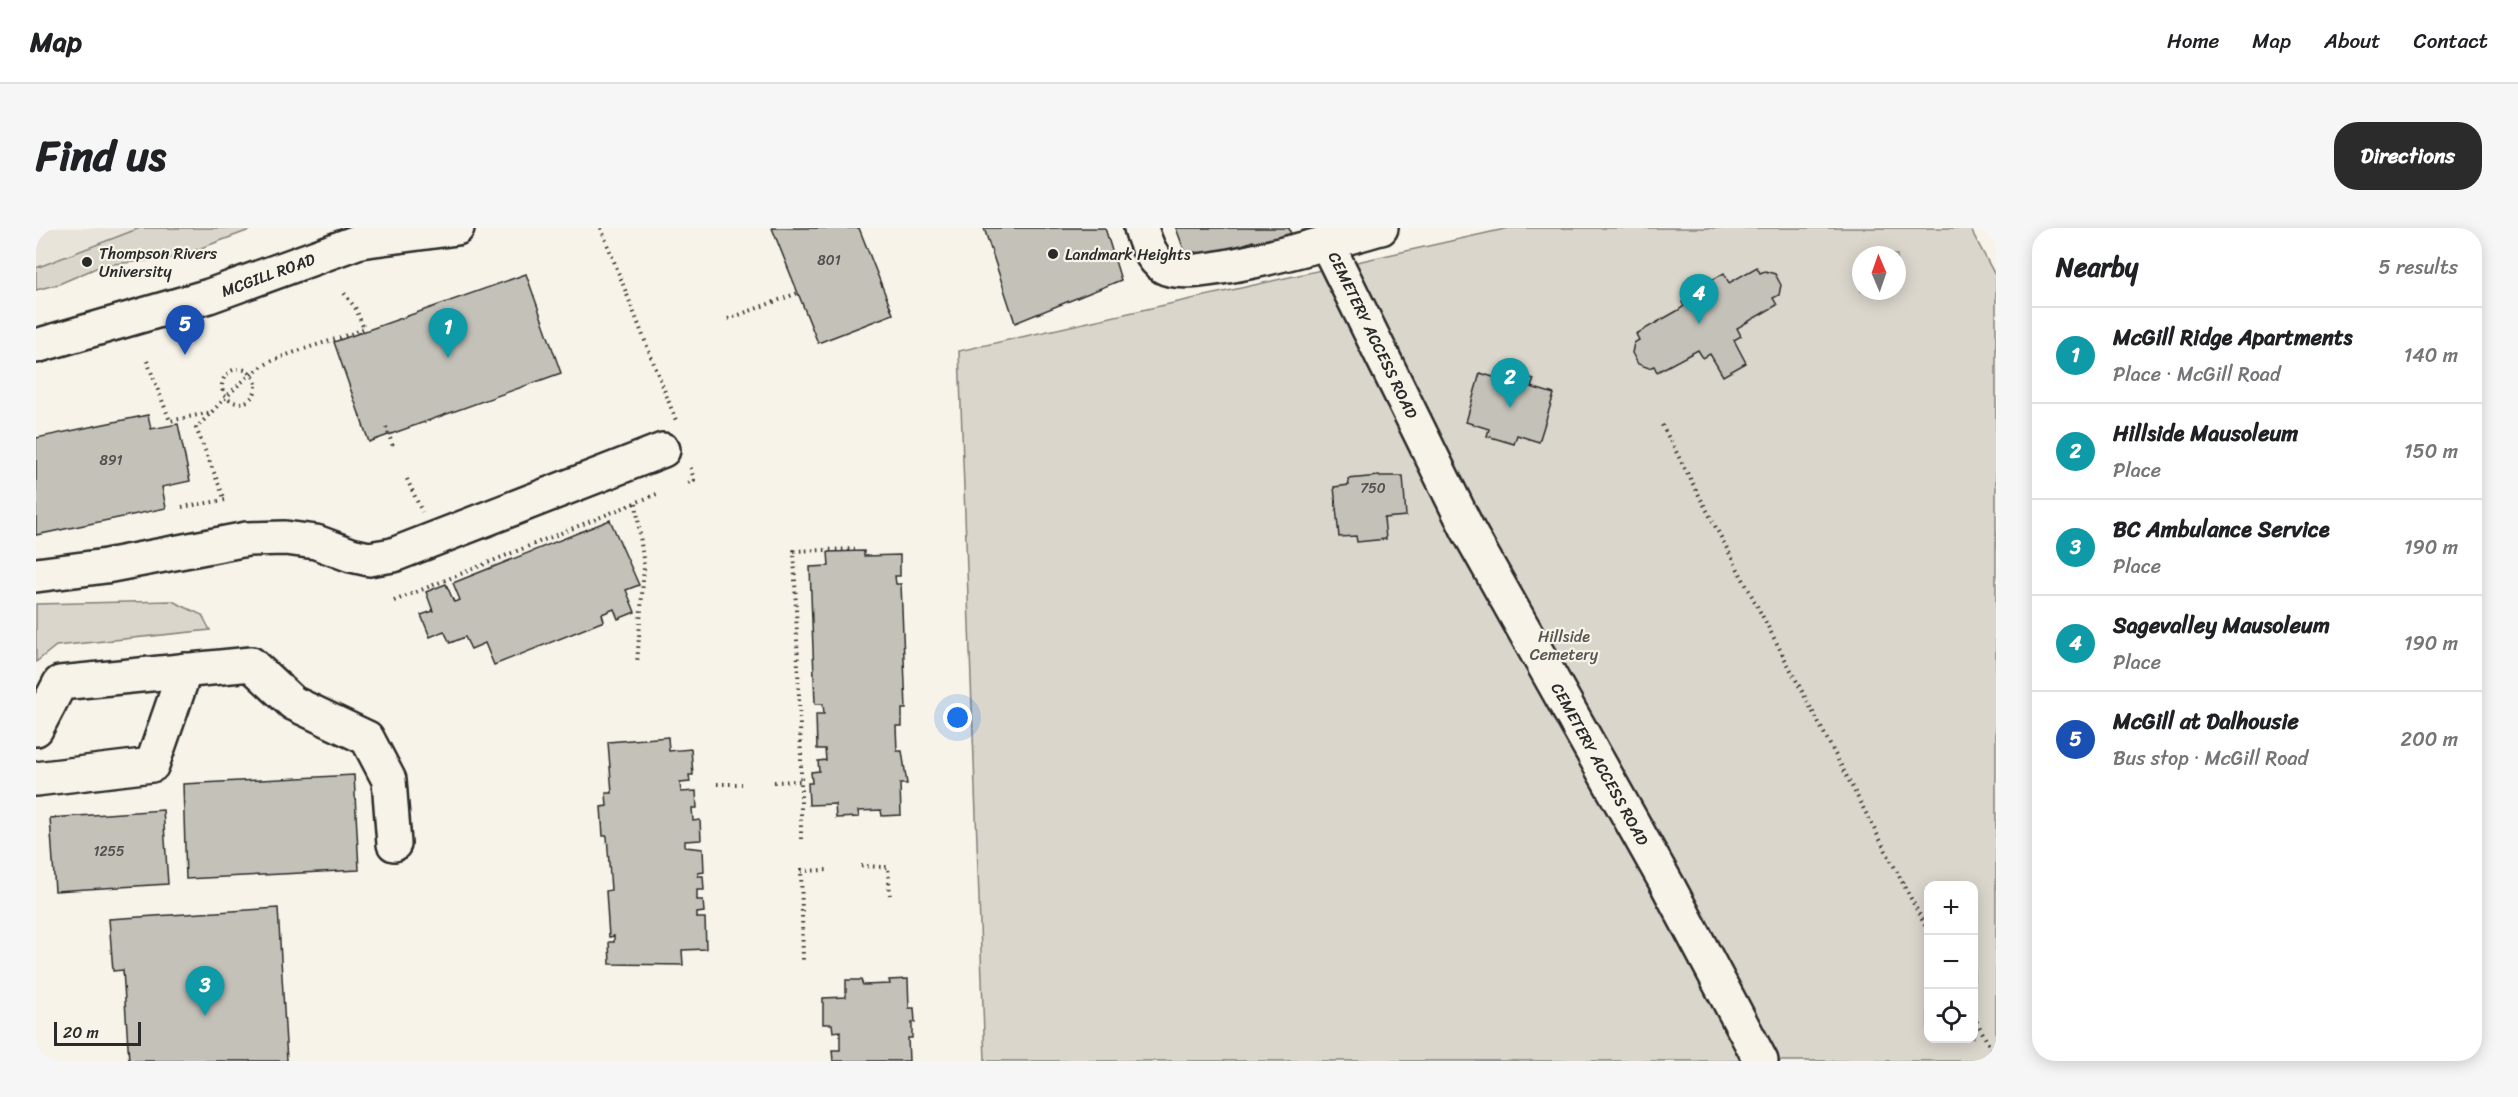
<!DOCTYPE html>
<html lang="en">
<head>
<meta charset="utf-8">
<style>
	:root { --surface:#fff; --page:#f6f6f6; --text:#202124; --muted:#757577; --line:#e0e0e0; --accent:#2b2b2b }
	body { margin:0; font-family:Sriracha,sans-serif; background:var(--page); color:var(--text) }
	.controls { position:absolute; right:18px; bottom:18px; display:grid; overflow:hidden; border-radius:12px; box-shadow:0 3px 15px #0003 }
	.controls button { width:54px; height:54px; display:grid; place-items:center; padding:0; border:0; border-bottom:2px solid var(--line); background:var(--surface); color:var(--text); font:30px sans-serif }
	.compass { position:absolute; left:1816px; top:18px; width:54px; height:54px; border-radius:50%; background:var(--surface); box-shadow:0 3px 15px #0003; rotate:358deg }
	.scale { position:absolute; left:18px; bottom:15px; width:87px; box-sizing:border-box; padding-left:6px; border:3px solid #2b2b2b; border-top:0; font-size:16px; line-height:21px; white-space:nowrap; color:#2b2b2b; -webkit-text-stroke:4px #f7f3e8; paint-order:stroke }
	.you { position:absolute; left:922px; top:490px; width:21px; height:21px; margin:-15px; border:4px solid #fff; border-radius:50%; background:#1a73e8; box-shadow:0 0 0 9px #1a73e833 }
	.badge { display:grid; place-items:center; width:39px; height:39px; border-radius:50%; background:var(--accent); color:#fff; font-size:20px; font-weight:700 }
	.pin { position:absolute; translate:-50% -50px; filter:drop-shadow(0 2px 3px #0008) }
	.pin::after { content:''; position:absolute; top:32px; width:21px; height:18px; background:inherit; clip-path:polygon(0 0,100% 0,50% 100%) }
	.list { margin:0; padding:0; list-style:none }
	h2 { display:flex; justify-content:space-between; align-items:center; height:78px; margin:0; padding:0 24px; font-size:26px }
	h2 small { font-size:20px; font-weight:400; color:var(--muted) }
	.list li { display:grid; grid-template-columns:39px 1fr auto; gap:18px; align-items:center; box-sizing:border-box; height:96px; padding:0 24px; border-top:2px solid var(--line) }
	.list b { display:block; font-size:22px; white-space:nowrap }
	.list p { margin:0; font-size:20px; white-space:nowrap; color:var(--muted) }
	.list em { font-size:20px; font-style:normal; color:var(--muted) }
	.icon { flex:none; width:33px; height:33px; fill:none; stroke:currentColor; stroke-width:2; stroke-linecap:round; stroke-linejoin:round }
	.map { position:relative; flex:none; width:1960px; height:833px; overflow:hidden; border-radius:24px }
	header { display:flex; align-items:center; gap:36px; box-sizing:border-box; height:84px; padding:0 30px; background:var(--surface); border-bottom:2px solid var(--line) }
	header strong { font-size:28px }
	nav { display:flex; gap:33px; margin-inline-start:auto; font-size:21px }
	.intro { display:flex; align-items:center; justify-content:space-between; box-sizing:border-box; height:144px; padding:0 36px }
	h1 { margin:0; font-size:42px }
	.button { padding:15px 27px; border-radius:24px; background:var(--accent); color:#fff; font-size:21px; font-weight:700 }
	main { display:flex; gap:36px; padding:0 36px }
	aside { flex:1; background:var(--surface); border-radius:24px; box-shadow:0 3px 15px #0003 }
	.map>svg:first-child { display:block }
	.built { fill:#e8e4da }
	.green { fill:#dad6cc; stroke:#82807c; stroke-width:1.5; fill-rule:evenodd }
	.building { fill:#c4c1b9; stroke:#2b2b2b; stroke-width:1.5 }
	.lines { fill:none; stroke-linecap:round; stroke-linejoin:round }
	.minor-casing { stroke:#2b2b2b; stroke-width:38 }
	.major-casing { stroke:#2b2b2b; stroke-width:38 }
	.path { stroke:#2b2b2b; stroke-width:4; stroke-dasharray:1.5 4.5; stroke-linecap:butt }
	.minor { stroke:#f7f3e8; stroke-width:33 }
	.major { stroke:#f7f3e8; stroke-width:33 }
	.poi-dot { fill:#2b2b2b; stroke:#f7f3e8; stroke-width:2 }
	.labels { text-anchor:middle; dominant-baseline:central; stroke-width:4.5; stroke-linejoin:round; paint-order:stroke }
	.number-label { font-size:14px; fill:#51504e }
	.poi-label { font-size:16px; fill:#2b2b2b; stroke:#f7f3e8; text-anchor:start }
	.street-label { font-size:16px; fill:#2b2b2b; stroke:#f7f3e8 }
	.park-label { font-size:16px; fill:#575653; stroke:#f7f3e8 }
</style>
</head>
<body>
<header>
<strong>Map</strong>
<nav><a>Home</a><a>Map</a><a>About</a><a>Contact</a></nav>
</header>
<div class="intro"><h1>Find us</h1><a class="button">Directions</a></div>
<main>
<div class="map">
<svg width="1960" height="833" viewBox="0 0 1960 833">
	<rect width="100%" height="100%" fill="#f7f3e8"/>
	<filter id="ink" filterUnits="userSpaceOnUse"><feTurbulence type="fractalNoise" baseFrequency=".0167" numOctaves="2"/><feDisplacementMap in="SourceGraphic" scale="12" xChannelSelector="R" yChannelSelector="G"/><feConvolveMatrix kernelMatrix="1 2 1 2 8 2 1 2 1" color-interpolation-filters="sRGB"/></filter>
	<g filter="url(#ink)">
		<polygon class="built" points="0,0 218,0 138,30 67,37 23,56 0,62"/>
		<g class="green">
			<polygon points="104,0 219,0 138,30 67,37 23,56 0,62 0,40"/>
			<path d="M1473,0H1934L1960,49V833H949L923,123ZM1825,27H1861V63H1825ZM1892,658H1938V810H1892Z"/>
			<polygon points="136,373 166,387 174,402 20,418 0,434 0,376"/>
		</g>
		<g class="building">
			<polygon points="736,0 823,0 857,86 782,115"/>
			<polygon points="948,0 1069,0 1085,52 979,95"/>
			<polygon points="1140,0 1253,0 1257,13 1221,25 1217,13 1162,33 1159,24 1150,27"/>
			<polygon points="1721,39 1724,45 1729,43 1739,46 1745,57 1743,67 1737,70 1741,77 1701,100 1705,108 1698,112 1710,135 1687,148 1674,126 1667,130 1662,122 1621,144 1618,138 1613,140 1602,136 1596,125 1598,115 1603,112 1600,106 1641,83 1648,78 1646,74 1669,61 1671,65 1678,61 1674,53 1688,45 1693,55"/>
			<polygon points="490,46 525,145 333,214 298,114"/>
			<polygon points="1470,142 1498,151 1495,159 1518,166 1503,214 1481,207 1478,216 1451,208 1453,201 1430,194 1444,145 1467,152"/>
			<polygon points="112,187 115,201 142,196 154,253 126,259 130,280 0,307 0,210"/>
			<polygon points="1343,248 1367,248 1370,288 1348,290 1350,311 1321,314 1320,308 1303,309 1298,259 1313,257 1312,251"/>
			<polygon points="574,292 603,357 590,362 599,384 582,391 578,381 566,386 568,393 458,437 449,415 435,421 429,409 414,415 408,403 394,409 385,387 397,383 390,364 410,356 418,374 424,372 417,355"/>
			<polygon points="828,323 828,328 864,327 864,348 859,348 860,356 865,356 870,481 866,481 866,498 860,498 861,523 866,523 871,556 864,556 865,587 846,588 845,582 822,583 823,589 800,590 799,576 773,577 772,555 776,555 775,544 783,543 782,533 790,532 789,521 781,521 780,486 788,486 787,476 779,476 774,339 793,338 792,324"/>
			<polygon points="632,509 633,523 655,521 657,547 653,547 654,554 644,555 645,564 660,563 661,580 656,580 657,593 664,592 665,612 649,613 649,619 667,621 668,644 662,645 662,648 667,648 668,662 661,662 661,672 667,672 668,684 661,685 661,690 669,690 670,721 646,722 647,737 574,736 573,714 578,714 578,708 573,709 570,663 575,662 571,608 567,608 565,579 571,578 570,565 576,565 572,514"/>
			<polygon points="318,547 323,642 150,651 147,556"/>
			<polygon points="127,582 132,656 19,663 14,590"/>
			<polygon points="242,680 251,833 93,833 87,742 77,743 73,691"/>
			<polygon points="872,751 873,780 878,780 879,794 876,794 876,810 872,810 873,833 797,833 796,822 804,822 804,803 797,804 796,796 787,796 787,770 810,769 810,752 825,752 827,757 854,756 853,752"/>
		</g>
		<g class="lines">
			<defs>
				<g id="minor">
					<path d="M1105,0C1109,14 1115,31 1128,39C1156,56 1307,10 1345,0"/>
					<polyline points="1290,14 1432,302 1632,658 1725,833"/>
					<polyline points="0,347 70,338 211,311 249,310 280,314 315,327 333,331 357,327 627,222"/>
					<polyline points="0,501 24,455 215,436 257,475 331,510 353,552 358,616"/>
					<polyline points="0,551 116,537 149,442"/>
				</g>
				<g id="major">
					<polyline points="324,13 421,0"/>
					<polyline points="0,118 173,68 324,13 345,0"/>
				</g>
			</defs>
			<use href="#minor" class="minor-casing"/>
			<use href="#major" class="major-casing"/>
			<g class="path">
				<polyline points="565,0 641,195"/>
				<polyline points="692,91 762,65"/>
				<polyline points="111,133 134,193 176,184"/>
				<circle cx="203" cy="158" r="17"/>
				<polyline points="1626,197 1892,703"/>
				<polyline points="350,199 358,221"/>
				<polyline points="371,251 386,284"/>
				<polyline points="652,255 658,252 654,237"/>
				<polyline points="600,275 608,339 601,436"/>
				<path d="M146,279L189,272L160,200C183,178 207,147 236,133C265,120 298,113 328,101L320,81L308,65"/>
				<polyline points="358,373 621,266"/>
				<polyline points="738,554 766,553"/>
				<polyline points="681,556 706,556"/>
				<polyline points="765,611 765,528 758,323 819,321"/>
				<polyline points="825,638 852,639 854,667"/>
				<polyline points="765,640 767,732"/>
				<polyline points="765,643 793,642"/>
				<polyline points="1938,788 1960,831"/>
			</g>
			<use href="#minor" class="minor"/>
			<use href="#major" class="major"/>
		</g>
	</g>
	<g class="poi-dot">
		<circle cx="1017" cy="26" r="6"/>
		<circle cx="51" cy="34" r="6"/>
	</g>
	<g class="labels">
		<g class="number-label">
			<text x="793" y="32">801</text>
			<text x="75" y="232">891</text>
			<text x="1337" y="260">750</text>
			<text x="73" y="623">1255</text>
		</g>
		<g class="poi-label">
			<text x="63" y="25">Thompson Rivers<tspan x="63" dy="18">University</tspan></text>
			<text x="1029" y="26">Landmark Heights</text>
		</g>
		<g class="street-label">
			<text transform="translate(232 47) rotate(-20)">MCGILL ROAD</text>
			<text transform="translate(1337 107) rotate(64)">CEMETERY ACCESS ROAD</text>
			<text transform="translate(1564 536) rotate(61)">CEMETERY ACCESS ROAD</text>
		</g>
		<g class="park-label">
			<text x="1528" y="408">Hillside<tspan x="1528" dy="18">Cemetery</tspan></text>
		</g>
	</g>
</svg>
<div class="controls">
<button>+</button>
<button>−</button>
<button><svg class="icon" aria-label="locate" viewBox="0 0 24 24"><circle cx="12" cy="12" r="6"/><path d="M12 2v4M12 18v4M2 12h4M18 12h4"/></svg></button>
</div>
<svg class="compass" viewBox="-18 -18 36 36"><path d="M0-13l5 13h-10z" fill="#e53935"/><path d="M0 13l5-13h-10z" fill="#757577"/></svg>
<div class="scale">20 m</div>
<div class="you"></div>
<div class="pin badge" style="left:412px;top:130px;background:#0f9aa8">1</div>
<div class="pin badge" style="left:1474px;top:180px;background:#0f9aa8">2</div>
<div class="pin badge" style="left:169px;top:788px;background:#0f9aa8">3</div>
<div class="pin badge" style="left:1663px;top:96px;background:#0f9aa8">4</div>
<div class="pin badge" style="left:149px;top:127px;background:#1a4fb4">5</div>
</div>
<aside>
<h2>Nearby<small>5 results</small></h2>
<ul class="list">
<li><span class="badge" style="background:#0f9aa8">1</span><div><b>McGill Ridge Apartments</b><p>Place · McGill Road</p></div><em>140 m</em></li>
<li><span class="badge" style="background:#0f9aa8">2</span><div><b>Hillside Mausoleum</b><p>Place</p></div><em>150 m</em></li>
<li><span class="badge" style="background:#0f9aa8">3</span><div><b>BC Ambulance Service</b><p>Place</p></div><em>190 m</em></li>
<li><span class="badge" style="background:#0f9aa8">4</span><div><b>Sagevalley Mausoleum</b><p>Place</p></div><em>190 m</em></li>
<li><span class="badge" style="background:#1a4fb4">5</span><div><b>McGill at Dalhousie</b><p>Bus stop · McGill Road</p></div><em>200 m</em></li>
</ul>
</aside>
</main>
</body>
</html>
